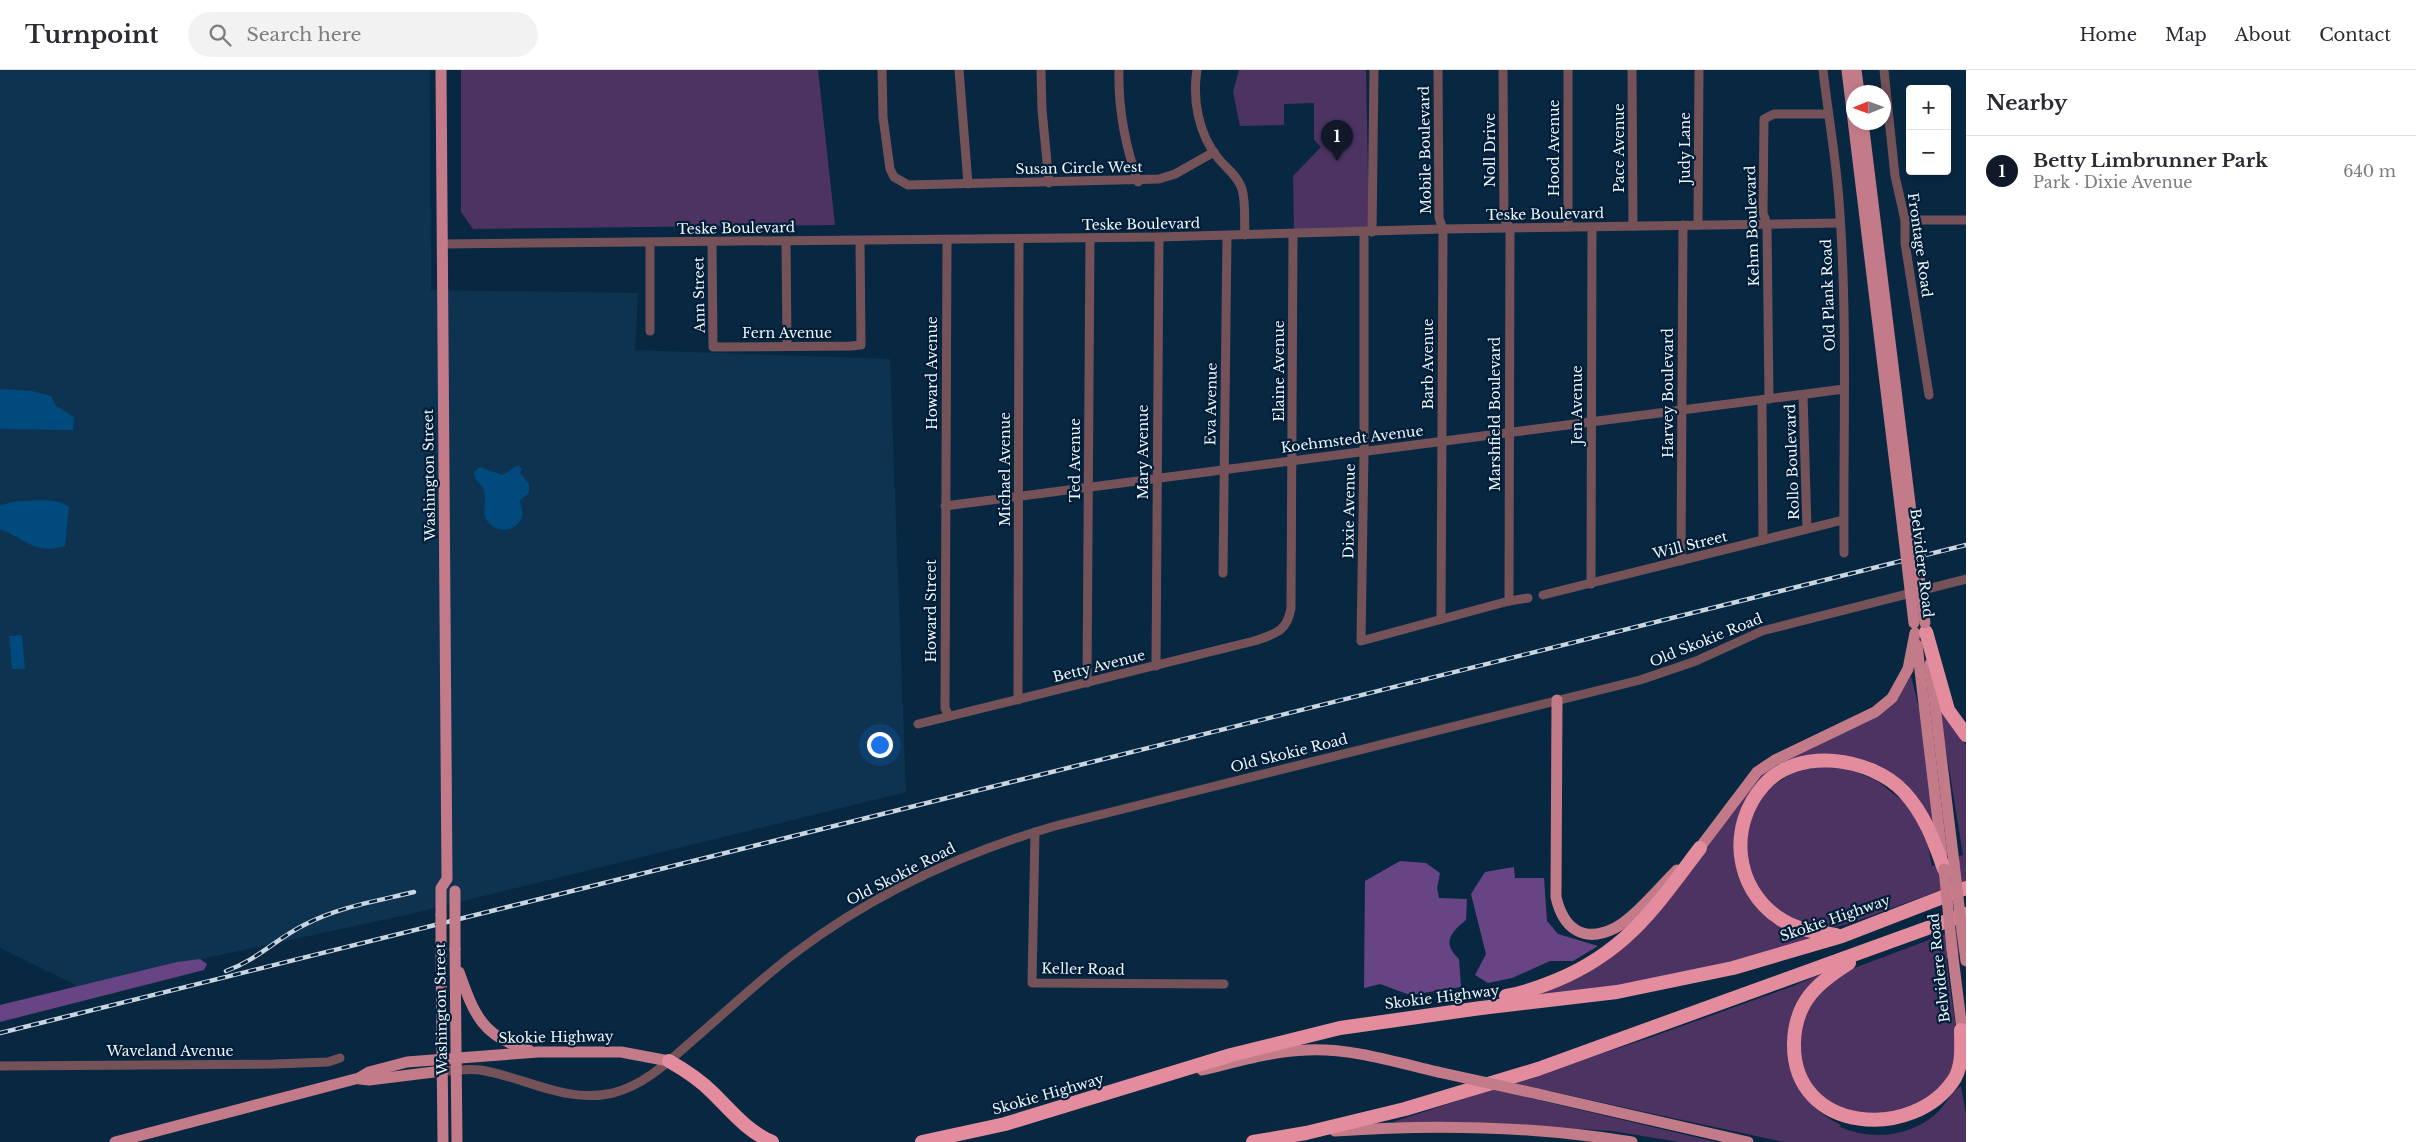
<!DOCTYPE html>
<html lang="en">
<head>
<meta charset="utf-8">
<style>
	:root { --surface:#fff; --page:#f2f2f3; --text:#2b2b33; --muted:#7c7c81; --line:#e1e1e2; --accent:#111827 }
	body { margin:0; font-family:"Libre Baskerville",serif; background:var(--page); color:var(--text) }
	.controls { position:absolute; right:15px; top:15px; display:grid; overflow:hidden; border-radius:5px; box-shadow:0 2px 8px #0003 }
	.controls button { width:45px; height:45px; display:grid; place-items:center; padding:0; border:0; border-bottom:1px solid var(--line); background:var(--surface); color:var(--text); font:25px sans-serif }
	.compass { position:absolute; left:1846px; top:15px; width:45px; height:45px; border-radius:50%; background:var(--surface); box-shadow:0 2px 8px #0003; rotate:269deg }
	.you { position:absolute; left:879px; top:674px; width:18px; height:18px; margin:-12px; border:4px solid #fff; border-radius:50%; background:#1a73e8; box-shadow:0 0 0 8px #1a73e833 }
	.badge { display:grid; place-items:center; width:32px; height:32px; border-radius:50%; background:var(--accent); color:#fff; font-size:16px; font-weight:700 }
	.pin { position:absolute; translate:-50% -41px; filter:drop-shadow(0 1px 2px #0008) }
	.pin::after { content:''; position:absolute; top:26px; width:18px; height:15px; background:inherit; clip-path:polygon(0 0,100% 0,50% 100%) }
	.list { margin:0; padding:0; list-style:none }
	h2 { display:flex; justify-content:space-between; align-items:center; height:65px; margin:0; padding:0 20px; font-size:21px }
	h2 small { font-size:16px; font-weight:400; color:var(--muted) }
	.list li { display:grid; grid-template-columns:32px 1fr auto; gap:15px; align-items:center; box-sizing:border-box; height:70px; padding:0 20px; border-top:1px solid var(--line) }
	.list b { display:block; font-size:19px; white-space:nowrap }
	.list p { margin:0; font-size:16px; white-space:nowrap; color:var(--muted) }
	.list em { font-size:16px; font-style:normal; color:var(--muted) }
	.icon { flex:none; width:28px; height:28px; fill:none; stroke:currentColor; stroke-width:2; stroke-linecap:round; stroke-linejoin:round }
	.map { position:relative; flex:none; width:1966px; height:1072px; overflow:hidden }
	header { display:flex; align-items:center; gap:30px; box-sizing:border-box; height:70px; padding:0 25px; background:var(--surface); border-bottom:1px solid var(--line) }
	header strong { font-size:24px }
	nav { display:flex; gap:28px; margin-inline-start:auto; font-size:18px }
	.search { width:350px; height:45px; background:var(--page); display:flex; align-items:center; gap:12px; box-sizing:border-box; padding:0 18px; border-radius:28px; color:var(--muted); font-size:19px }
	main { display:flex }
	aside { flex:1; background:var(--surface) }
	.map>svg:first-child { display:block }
	.built { fill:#0d3351 }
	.green { fill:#4c3362 }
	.forest { fill:#674585 }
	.water { fill:#004a7d }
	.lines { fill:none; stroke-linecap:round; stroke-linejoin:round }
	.minor { stroke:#755258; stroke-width:9 }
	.major { stroke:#c37b89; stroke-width:11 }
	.highway { stroke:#e28c9d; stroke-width:14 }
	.rail-casing { stroke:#cad5df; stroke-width:4.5 }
	.rail { stroke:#001e37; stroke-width:2.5; stroke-dasharray:8; stroke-linecap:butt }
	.major-bridge { stroke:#c37b89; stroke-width:11 }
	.labels { text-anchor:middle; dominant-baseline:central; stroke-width:4.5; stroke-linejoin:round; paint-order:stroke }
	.street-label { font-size:14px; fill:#eef5fc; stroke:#001e37 }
</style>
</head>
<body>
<header>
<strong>Turnpoint</strong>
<div class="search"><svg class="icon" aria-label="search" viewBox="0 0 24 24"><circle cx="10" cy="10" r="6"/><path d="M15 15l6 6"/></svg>Search here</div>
<nav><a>Home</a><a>Map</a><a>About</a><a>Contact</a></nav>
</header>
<main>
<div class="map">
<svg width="1966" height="1072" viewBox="0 0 1966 1072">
	<rect width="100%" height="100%" fill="#082841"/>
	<polygon class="built" points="0,0 430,0 431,220 638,223 635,280 890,289 906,722 415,843 77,916 0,878"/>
	<g class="green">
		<polygon points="461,0 818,0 835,155 473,159 461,142"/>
		<polygon points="1239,0 1366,0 1369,159 1294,160 1293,106 1321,77 1314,70 1314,33 1284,34 1284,55 1240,56 1233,22"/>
		<path d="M1911,606L1922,650L1936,767L1897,714L1815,689L1753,725L1741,808L1812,867C1709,908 1598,919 1489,932L1584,905L1604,893L1626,875L1757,709L1788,689L1873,649L1897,629Z"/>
		<polygon points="1939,636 1966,675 1966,811 1854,852 1832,858 1807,856 1766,835 1744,794 1748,749 1768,719 1792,703 1818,697 1849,699 1876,710 1904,732 1915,745 1928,776 1932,796 1963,785"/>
		<polygon points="1966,856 1966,881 1946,889 1958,974 1953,1002 1938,1029 1864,1055 1808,1017 1797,971 1811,928 1841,903"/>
		<path d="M1845,894L1806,922L1797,1011C1806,1032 1820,1045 1841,1055L1840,1057C1873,1071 1911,1067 1938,1042C1946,1034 1952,1021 1961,1016L1966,1044V1072H1784L1549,1021L1530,1028L1716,1072H1679L1612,1061L1582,1059L1405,1054L1393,1052L1649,968L1793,916Z"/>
	</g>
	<g class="forest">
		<path d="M1400,791L1426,793L1440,803L1437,818L1439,828L1467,829L1466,850C1450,863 1442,873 1459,889L1461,917L1410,925L1380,914L1364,918L1365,811Z"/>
		<polygon points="1514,797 1515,808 1544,808 1547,851 1558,864 1598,876 1573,891 1550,891 1512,908 1488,913 1475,905 1486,884 1471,824 1485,802"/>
		<polygon points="200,889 207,894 204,900 0,952 0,935 177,892"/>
	</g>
	<g class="water">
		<polygon points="4,319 32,321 51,326 56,336 74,347 73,360 0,359 0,320"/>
		<path d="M518,395L522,399L520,403L529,414V423L520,430C520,435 524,441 522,446C518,460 502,464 491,455C478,444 489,431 483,418C479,412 474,410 474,402L480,397L502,405Z"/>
		<path d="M18,431C31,431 58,427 69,437L65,476C34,485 26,469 0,459V435Z"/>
		<polygon points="22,565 25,599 12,599 9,566"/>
	</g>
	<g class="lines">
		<g class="minor">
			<polyline points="882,0 883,47 890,99 894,107 908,115 1159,109 1175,104 1214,82"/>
			<polyline points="959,0 968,114"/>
			<polyline points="1041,0 1042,40 1049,113"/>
			<path d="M1119,0C1118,39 1125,75 1138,112"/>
			<path d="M1197,0C1192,30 1199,65 1218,88C1226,98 1238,106 1242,119C1246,133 1244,150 1245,165"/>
			<polyline points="1438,0 1439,148 1443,159 1441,549"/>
			<polyline points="1503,0 1504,149 1510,158 1509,531"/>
			<polyline points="1632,0 1633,156"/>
			<path d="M1823,0C1828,44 1836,88 1839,131C1848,247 1843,367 1844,483"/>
			<polyline points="1884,0 1895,106 1905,150 1905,173 1929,325"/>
			<polyline points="1905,150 1966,150"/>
			<polyline points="1698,155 1699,0"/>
			<polyline points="1568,157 1568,0"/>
			<polyline points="1364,162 1364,382 1361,571 1509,531 1528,528"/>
			<polyline points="1372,162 1374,0"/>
			<polyline points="947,170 945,638 949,646"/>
			<polyline points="786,171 787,276"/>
			<polyline points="712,172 713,277 851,276 861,275 860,171"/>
			<polyline points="650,173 650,261"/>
			<polyline points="443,174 1159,167 1443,159 1839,153"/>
			<polyline points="1803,325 1807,459"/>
			<polyline points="1769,329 1767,154 1763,143 1764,49 1774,44 1828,44"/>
			<polyline points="1762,330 1763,470"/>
			<polyline points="945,436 1844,319"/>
			<polyline points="1681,491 1683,155"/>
			<polyline points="1223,503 1227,166"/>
			<polyline points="1591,514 1592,157"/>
			<polyline points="1543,525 1843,450"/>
			<polyline points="1156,596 1159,167"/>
			<polyline points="1087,613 1090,168"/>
			<polyline points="1018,630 1019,169"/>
			<path d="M918,654L1254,571C1275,564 1287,562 1291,538L1293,164"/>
			<polyline points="1035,762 1032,913 1224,914"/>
			<polyline points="0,996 275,994 328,992 340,988"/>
			<path d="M442,1001C454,1001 468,998 480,1000C525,1007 566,1034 613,1023C648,1014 673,987 700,964C731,937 762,908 795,883C873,824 962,783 1055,756L1640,610L1696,591L1762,561L1966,509"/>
		</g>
		<g class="major">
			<polyline points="441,0 447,809 441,818 441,845"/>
			<polyline points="1847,0 1903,460"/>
			<polyline points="1856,0 1859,22"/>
			<polyline points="1863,52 1913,458"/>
			<polyline points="1917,575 1942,785"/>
			<polyline points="1930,594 1954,793"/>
			<path d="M1557,630L1556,827C1563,858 1583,874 1615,858C1634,848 1661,816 1677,800"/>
			<polyline points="1695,784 1757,702 1775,690 1875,642 1892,628 1908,599 1915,563"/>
			<polyline points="1961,853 1966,891"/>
			<polyline points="455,879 457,1072"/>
			<polyline points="1952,879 1963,967"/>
			<polyline points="441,883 443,1072"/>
			<path d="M459,902C474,944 482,967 529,980"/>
			<path d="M1202,1000C1236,992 1272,981 1307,980C1351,978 1395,992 1438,1002"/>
			<polyline points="360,1009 369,1010 442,1001"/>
			<polyline points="1538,1024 1748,1072"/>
			<path d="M1335,1061C1434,1054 1534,1056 1632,1072"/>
			<polyline points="115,1072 359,1008 369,1002 407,992 538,982 621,982 669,991"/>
		</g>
		<g class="highway">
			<polyline points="1926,562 1948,640 1966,665"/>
			<path d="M1836,865C1816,862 1796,860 1779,848C1734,818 1728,756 1763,716C1797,676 1871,687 1904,722C1925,745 1934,771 1944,799"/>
			<path d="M1849,893C1817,913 1795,932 1794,973C1792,1064 1915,1072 1955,1008C1963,993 1961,976 1961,960"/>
			<path d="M1506,926C1524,923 1540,917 1557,910C1627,881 1656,836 1700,778"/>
			<path d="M669,991C685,1000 700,1010 713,1023C732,1042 747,1061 772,1072"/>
			<polyline points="922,1072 1005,1054 1231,985 1340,958 1481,938 1617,922 1733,898 1842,866 1966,818"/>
			<polyline points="1253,1072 1306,1063 1405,1039 1538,999 1966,844"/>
		</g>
		<defs>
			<g id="rail">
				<path d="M226,901C257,890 276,869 304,855C338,837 377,831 414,822"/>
				<polyline points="0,963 1966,475"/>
			</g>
		</defs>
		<use href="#rail" class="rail-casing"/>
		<use href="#rail" class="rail"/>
		<g class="major-bridge">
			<polyline points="1913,458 1925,553"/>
			<polyline points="1903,460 1914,553"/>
			<polyline points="1954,793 1961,853"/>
			<polyline points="1944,799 1952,879"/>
			<polyline points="455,821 455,879"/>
			<polyline points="441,845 441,883"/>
			<polyline points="1438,1002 1538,1024"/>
		</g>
	</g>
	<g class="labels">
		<g class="street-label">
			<text transform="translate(1554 78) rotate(-90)">Hood Avenue</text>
			<text transform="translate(1619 78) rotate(-90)">Pace Avenue</text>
			<text transform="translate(1685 78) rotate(-90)">Judy Lane</text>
			<text transform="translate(1425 80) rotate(-91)">Mobile Boulevard</text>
			<text transform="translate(1490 80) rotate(-90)">Noll Drive</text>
			<text transform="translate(1079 98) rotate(-1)">Susan Circle West</text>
			<text transform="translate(1545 144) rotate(-1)">Teske Boulevard</text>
			<text transform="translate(1141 154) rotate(-1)">Teske Boulevard</text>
			<text transform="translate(1752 156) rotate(-92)">Kehm Boulevard</text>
			<text transform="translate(736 158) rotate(-1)">Teske Boulevard</text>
			<text transform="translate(1920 175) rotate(82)">Frontage Road</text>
			<text transform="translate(699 225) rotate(-91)">Ann Street</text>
			<text transform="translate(1828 225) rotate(-92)">Old Plank Road</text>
			<text x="787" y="263">Fern Avenue</text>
			<text transform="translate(1428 294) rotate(-90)">Barb Avenue</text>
			<text transform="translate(1279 301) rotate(-90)">Elaine Avenue</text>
			<text transform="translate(932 303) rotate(-90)">Howard Avenue</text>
			<text transform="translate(1668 323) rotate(-90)">Harvey Boulevard</text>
			<text transform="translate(1211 334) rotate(-89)">Eva Avenue</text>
			<text transform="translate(1577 335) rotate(-90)">Jen Avenue</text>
			<text transform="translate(1495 344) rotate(-90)">Marshfield Boulevard</text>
			<text transform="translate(1352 369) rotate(-7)">Koehmstedt Avenue</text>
			<text transform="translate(1143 382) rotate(-90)">Mary Avenue</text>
			<text transform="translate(1075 390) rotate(-90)">Ted Avenue</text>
			<text transform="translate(1792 392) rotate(-92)">Rollo Boulevard</text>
			<text transform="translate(1005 399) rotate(-90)">Michael Avenue</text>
			<text transform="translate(429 405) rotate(-91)">Washington Street</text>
			<text transform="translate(1349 441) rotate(-89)">Dixie Avenue</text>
			<text transform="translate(1690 475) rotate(-14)">Will Street</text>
			<text transform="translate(1922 493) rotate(83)">Belvidere Road</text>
			<text transform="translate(931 541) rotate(-90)">Howard Street</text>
			<text transform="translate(1706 570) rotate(-22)">Old Skokie Road</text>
			<text transform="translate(1099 596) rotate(-14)">Betty Avenue</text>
			<text transform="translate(1289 683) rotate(-14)">Old Skokie Road</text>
			<text transform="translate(901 804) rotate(-27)">Old Skokie Road</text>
			<text transform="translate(1835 848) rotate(-19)">Skokie Highway</text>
			<text transform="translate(1939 898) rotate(-96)">Belvidere Road</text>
			<text transform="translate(1083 899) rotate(1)">Keller Road</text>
			<text transform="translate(1442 927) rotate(-7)">Skokie Highway</text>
			<text transform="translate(441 939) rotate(-91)">Washington Street</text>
			<text transform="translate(556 967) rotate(-1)">Skokie Highway</text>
			<text x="170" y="981">Waveland Avenue</text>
			<text transform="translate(1048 1024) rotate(-16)">Skokie Highway</text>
		</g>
	</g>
</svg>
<div class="controls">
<button>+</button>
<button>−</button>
</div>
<svg class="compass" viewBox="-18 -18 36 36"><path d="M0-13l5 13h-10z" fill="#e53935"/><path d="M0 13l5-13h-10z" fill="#7c7c81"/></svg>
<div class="you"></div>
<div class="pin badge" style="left:1337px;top:91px">1</div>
</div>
<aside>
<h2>Nearby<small></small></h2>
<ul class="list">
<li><span class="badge">1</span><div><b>Betty Limbrunner Park</b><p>Park · Dixie Avenue</p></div><em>640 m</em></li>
</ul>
</aside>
</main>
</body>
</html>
